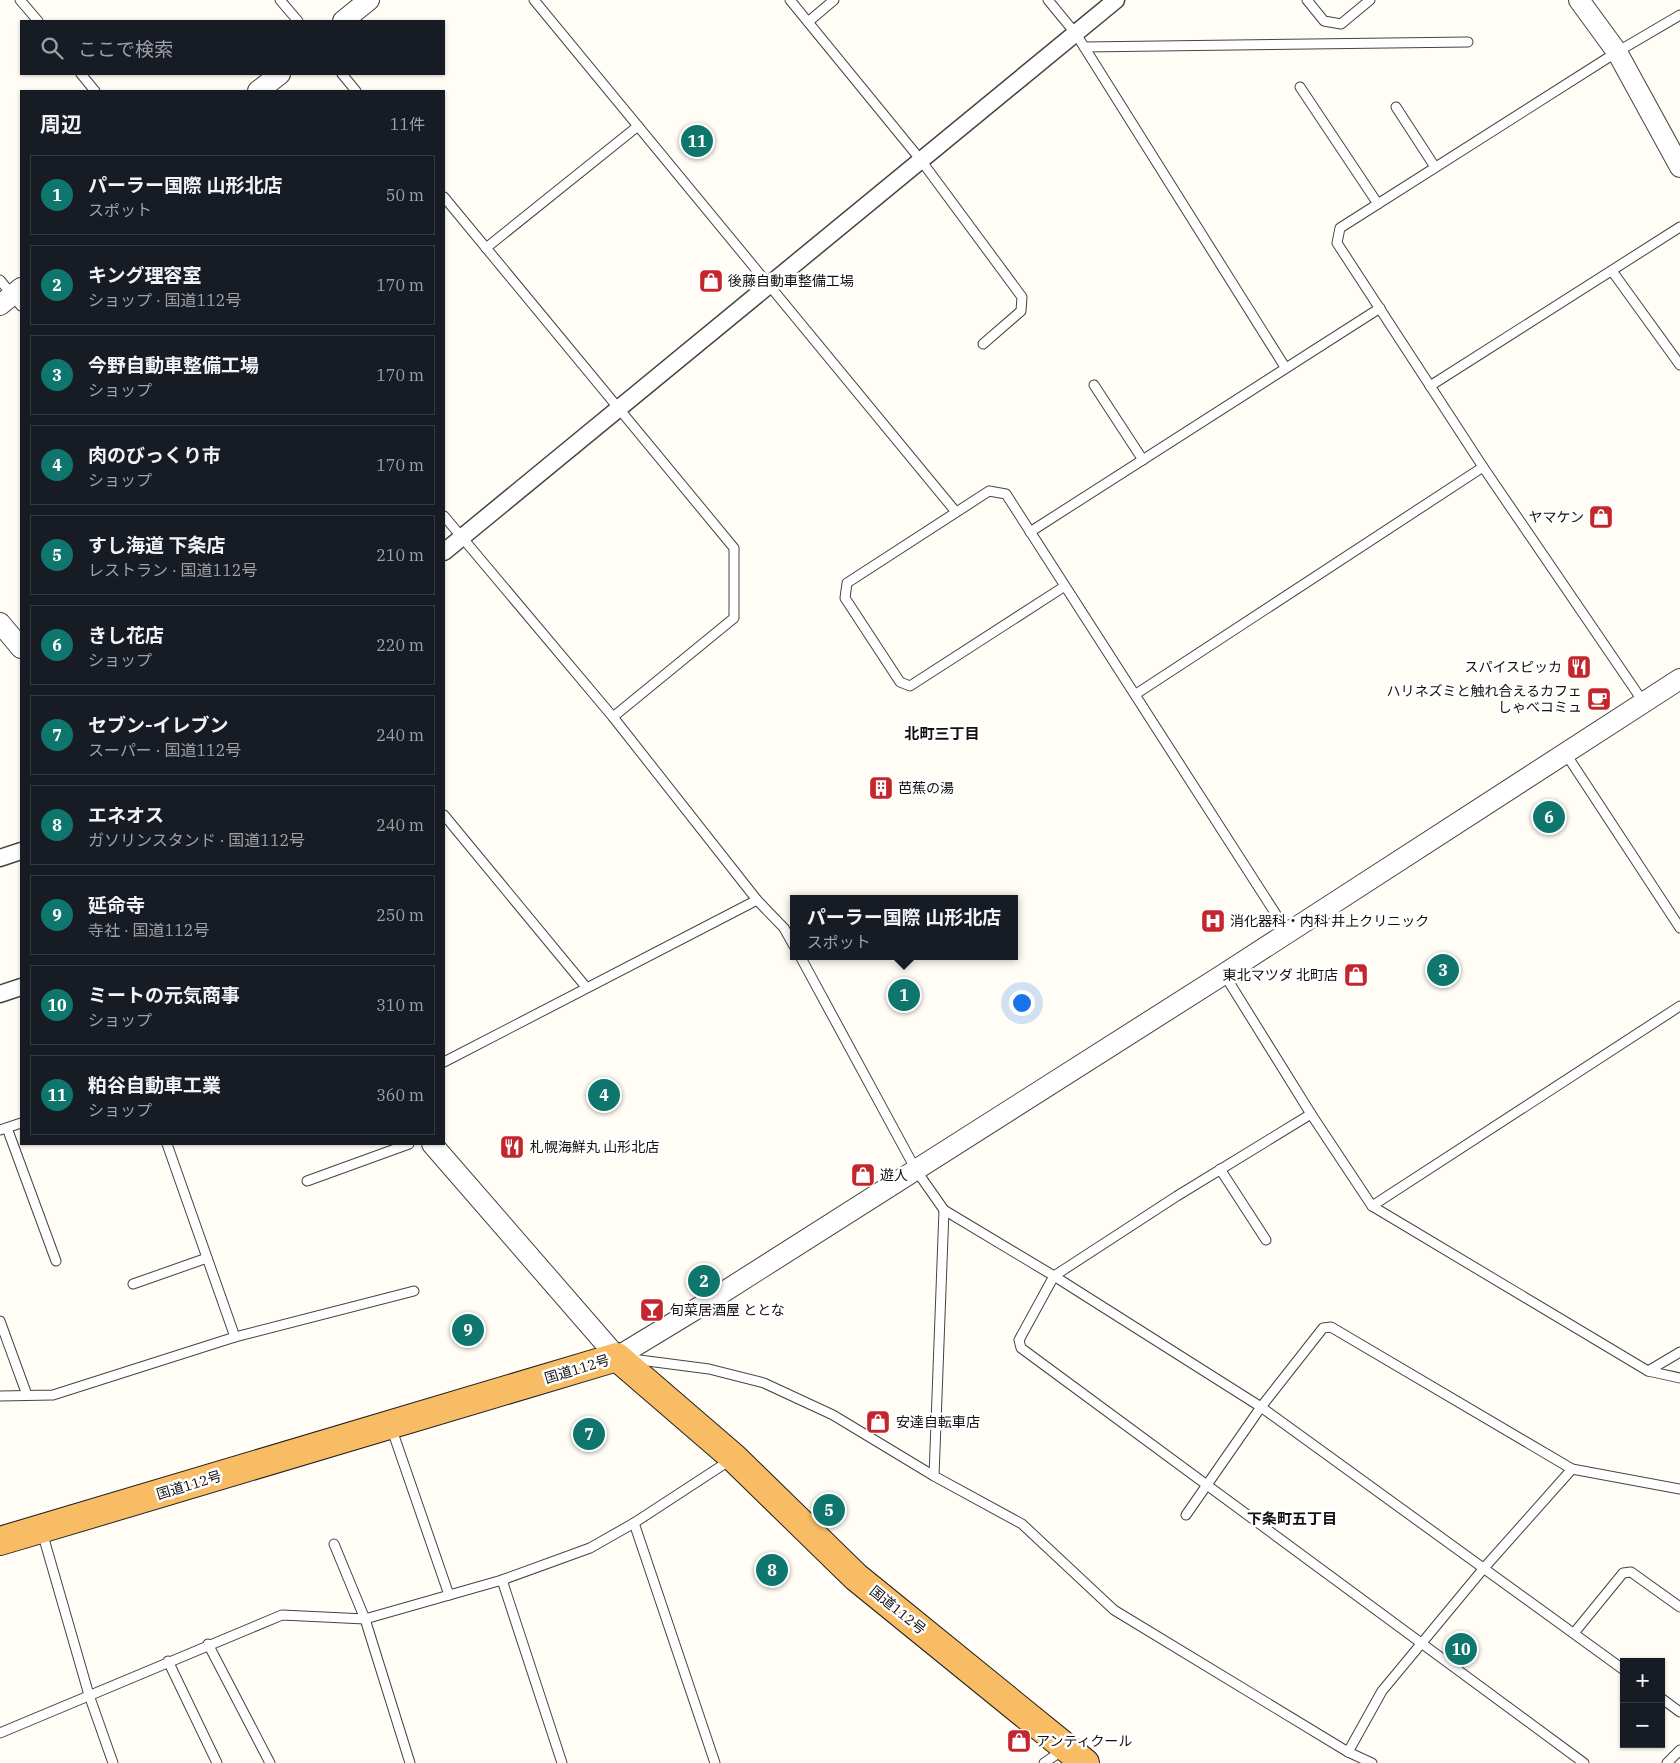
<!DOCTYPE html>
<html lang="ja">
<head>
<meta charset="utf-8">
<style>
	:root { --surface:#171b24; --page:#20242c; --text:#f1f3f6; --muted:#9ea1a6; --line:#363941; --accent:#0f766e }
	body { margin:0; font-family:"IBM Plex Serif","Noto Sans JP",serif; background:var(--page); color:var(--text) }
	.controls { position:absolute; right:15px; bottom:15px; display:grid; overflow:hidden; border-radius:0px; box-shadow:0 1px 4px #0004 }
	.controls button { width:45px; height:45px; display:grid; place-items:center; padding:0; border:0; border-bottom:1px solid var(--line); background:var(--surface); color:var(--text); font:25px sans-serif }
	.you { position:absolute; left:1021px; top:1002px; width:18px; height:18px; margin:-12px; border:4px solid #fff; border-radius:50%; background:#1a73e8; box-shadow:0 0 0 8px #1a73e833 }
	.badge { display:grid; place-items:center; width:32px; height:32px; border-radius:50%; background:var(--accent); color:#fff; font-size:16px; font-weight:700 }
	.pin { position:absolute; translate:-50% -50%; border:2px solid #fff; box-shadow:0 1px 5px #0006 }
	.popup { position:absolute; left:790px; top:895px; width:228px; height:65px; box-sizing:border-box; display:grid; place-content:center; border-radius:0px; background:var(--surface); filter:drop-shadow(0 1px 4px #0005); font-size:16px; white-space:nowrap; color:var(--muted) }
	.popup b { font-size:19px; color:var(--text) }
	.popup::after { content:''; position:absolute; left:50%; top:100%; margin-left:-10px; border:10px solid transparent; border-top-color:var(--surface) }
	.list { margin:0; padding:0; list-style:none }
	h2 { display:flex; justify-content:space-between; align-items:center; height:65px; margin:0; padding:0 20px; font-size:21px }
	h2 small { font-size:16px; font-weight:400; color:var(--muted) }
	.list li { display:grid; grid-template-columns:32px 1fr auto; gap:15px; align-items:center; box-sizing:border-box; height:80px; margin:0 10px 10px; padding:0 10px; border:1px solid var(--line); border-radius:0px }
	.list b { display:block; font-size:19px; white-space:nowrap }
	.list p { margin:0; font-size:16px; white-space:nowrap; color:var(--muted) }
	.list em { font-size:16px; font-style:normal; color:var(--muted) }
	.icon { flex:none; width:28px; height:28px; fill:none; stroke:currentColor; stroke-width:2; stroke-linecap:round; stroke-linejoin:round }
	.map { position:relative; flex:none; width:1680px; height:1763px; overflow:hidden }
	.search { position:absolute; background:var(--surface); box-shadow:0 1px 4px #0004; left:20px; top:20px; width:425px; height:55px; display:flex; align-items:center; gap:12px; box-sizing:border-box; padding:0 18px; border-radius:0px; color:var(--muted); font-size:19px }
	.panel { position:absolute; background:var(--surface); box-shadow:0 1px 4px #0004; left:20px; top:90px; width:425px; height:1055px; border-radius:0px }
	.map>svg:first-child { display:block }
	.lines { fill:none; stroke-linecap:round; stroke-linejoin:round }
	.service-casing { stroke:#444; stroke-width:11 }
	.minor-casing { stroke:#444; stroke-width:19 }
	.tertiary-casing { stroke:#444; stroke-width:22 }
	.trunk-casing { stroke:#222; stroke-width:30 }
	.service { stroke:#fff; stroke-width:9 }
	.minor { stroke:#fff; stroke-width:16 }
	.tertiary { stroke:#fff; stroke-width:20 }
	.trunk { stroke:#f7bc64; stroke-width:28 }
	.labels { text-anchor:middle; dominant-baseline:central; stroke-width:5; stroke-linejoin:round; paint-order:stroke }
	.poi-label { font-size:14px; fill:#111; stroke:#fff; text-anchor:start }
	.street-label { font-size:14px; fill:#111; stroke:#fff }
	.neighbourhood-label { font-size:15px; font-weight:bold; fill:#111; stroke:#fff }
</style>
</head>
<body>
<div class="map">
<svg width="1680" height="1763" viewBox="0 0 1680 1763">
	<rect width="100%" height="100%" fill="#fffdf5"/>
	<g class="lines">
		<defs>
			<g id="service">
				<polyline points="20,0 38,21"/>
				<polyline points="280,0 298,21"/>
				<polyline points="534,0 956,512"/>
				<polyline points="790,0 920,159 1022,297 1021,311 983,344"/>
				<polyline points="1048,0 1076,34 1285,367"/>
				<polyline points="1307,0 1324,21 1341,24 1370,0"/>
				<polyline points="808,22 834,0"/>
				<polyline points="1084,47 1468,42"/>
				<polyline points="81,74 95,91"/>
				<polyline points="342,74 356,91"/>
				<polyline points="1300,87 1378,204"/>
				<polyline points="1396,107 1435,167"/>
				<polyline points="444,197 734,548 734,618 613,717"/>
				<polyline points="486,248 638,126"/>
				<polyline points="1612,271 1680,365"/>
				<polyline points="0,280 21,306"/>
				<polyline points="1094,385 1143,460"/>
				<polyline points="1430,386 1680,227"/>
				<polyline points="444,516 613,717 757,900 784,928 794,946"/>
				<polyline points="1030,532 1380,308"/>
				<polyline points="1065,586 910,686 900,682 845,598 847,583 989,491 1006,494 1288,933"/>
				<polyline points="1136,694 1483,467"/>
				<polyline points="1644,703 1483,467 1337,243 1340,228 1617,52 1680,15"/>
				<polyline points="1566,754 1680,928"/>
				<polyline points="444,815 586,987"/>
				<polyline points="800,956 916,1170 944,1210 1054,1276 1261,1407 1624,1670"/>
				<polyline points="1224,974 1311,1114 1372,1206 1648,1371 1680,1378"/>
				<polyline points="444,1062 757,900"/>
				<polyline points="1311,1114 1177,1196 1054,1276 1019,1340 1021,1348 1584,1763"/>
				<polyline points="7,1128 56,1261"/>
				<polyline points="0,1130 21,1123"/>
				<polyline points="167,1144 235,1337"/>
				<polyline points="1220,1169 1266,1240"/>
				<polyline points="307,1181 409,1144"/>
				<polyline points="1372,1206 1680,1006"/>
				<polyline points="133,1284 207,1258"/>
				<polyline points="0,1321 27,1395"/>
				<polyline points="632,1359 709,1369 764,1383 833,1415 934,1476 1022,1524 1114,1610 1348,1752 1372,1763"/>
				<polyline points="1648,1371 1680,1352"/>
				<polyline points="0,1396 53,1395 235,1337 414,1291"/>
				<polyline points="391,1427 449,1595"/>
				<polyline points="934,1476 944,1210"/>
				<polyline points="1186,1515 1261,1407 1323,1328 1331,1327 1572,1469 1680,1489"/>
				<polyline points="634,1523 715,1763"/>
				<polyline points="42,1532 89,1695 113,1763"/>
				<polyline points="334,1544 365,1619 410,1763"/>
				<polyline points="502,1580 562,1763"/>
				<polyline points="1574,1633 1623,1573 1631,1572 1680,1607"/>
				<polyline points="208,1644 270,1763"/>
				<polyline points="168,1661 217,1763"/>
				<polyline points="1661,1698 1680,1712"/>
				<polyline points="0,1733 282,1615 365,1619 502,1580 590,1548 634,1523 732,1459"/>
				<polyline points="1348,1752 1382,1691 1484,1568 1572,1469"/>
				<polyline points="1044,1763 1063,1750"/>
				<polyline points="1667,1763 1680,1750"/>
			</g>
			<g id="minor">
				<polyline points="444,552 1116,0"/>
				<polyline points="0,858 21,851"/>
				<polyline points="0,994 21,987"/>
			</g>
			<g id="tertiary">
				<polyline points="1579,0 1617,52 1680,167"/>
				<polyline points="343,21 369,0"/>
				<polyline points="258,91 280,74"/>
				<polyline points="0,305 21,288"/>
				<polyline points="0,623 21,648"/>
				<polyline points="432,1144 617,1357 711,1300 1224,974 1680,679"/>
			</g>
			<polyline id="trunk" points="0,1541 617,1357 733,1457 856,1577 1085,1763"/>
		</defs>
		<use href="#service" class="service-casing"/>
		<use href="#minor" class="minor-casing"/>
		<use href="#tertiary" class="tertiary-casing"/>
		<use href="#trunk" class="trunk-casing"/>
		<use href="#service" class="service"/>
		<use href="#minor" class="minor"/>
		<use href="#tertiary" class="tertiary"/>
		<use href="#trunk" class="trunk"/>
	</g>
	<defs>
		<symbol id="shop-square" viewBox="-11 -11 22 22"><rect x="-9" y="-9" width="18" height="18" rx="4" fill="#c4262e" stroke="#fff"/><path d="M-5-2.5h2.3a2.7 3.5 0 0 1 5.4 0H5L5.5 6h-11ZM-1.5-2.5h3a1.5 2.3 0 0 0-3 0Z" fill="#fff"/></symbol>
		<symbol id="restaurant-square" viewBox="-11 -11 22 22"><rect x="-9" y="-9" width="18" height="18" rx="4" fill="#c4262e" stroke="#fff"/><path d="M-5-6h1v4h1v-4h1v4h1v-4h1v5L-1.5 .5V6h-2V.5L-5-1ZM5-6V6H3V1.5H1.5Q1.5-4 5-6Z" fill="#fff"/></symbol>
		<symbol id="cafe-square" viewBox="-11 -11 22 22"><rect x="-9" y="-9" width="18" height="18" rx="4" fill="#c4262e" stroke="#fff"/><path d="M-5.5-4.5H6V0H3Q3 3.5 0 3.5H-2.5Q-5.5 3.5-5.5 0ZM3-3.2v2h1.7v-2ZM-6 4.5H4V6H-6Z" fill="#fff"/></symbol>
		<symbol id="building-square" viewBox="-11 -11 22 22"><rect x="-9" y="-9" width="18" height="18" rx="4" fill="#c4262e" stroke="#fff"/><path d="M-4-6H4V6H1V3H-1V6H-4ZM-2.5-4.3h1.7v1.8h-1.7ZM.8-4.3h1.7v1.8H.8ZM-2.5-1h1.7V.8h-1.7ZM.8-1h1.7V.8H.8Z" fill="#fff"/></symbol>
		<symbol id="hospital-square" viewBox="-11 -11 22 22"><rect x="-9" y="-9" width="18" height="18" rx="4" fill="#c4262e" stroke="#fff"/><path d="M-5-5h3v3.5h4V-5h3V5h-3V1.5h-4V5h-3Z" fill="#fff"/></symbol>
		<symbol id="bar-square" viewBox="-11 -11 22 22"><rect x="-9" y="-9" width="18" height="18" rx="4" fill="#c4262e" stroke="#fff"/><path d="M-6-5H6L.8 .8V4.5H3.5V6h-7V4.5H-.8V.8Z" fill="#fff"/></symbol>
	</defs>
	<g fill-rule="evenodd">
		<use href="#shop-square" x="697" y="267" width="28" height="28"/>
		<use href="#shop-square" x="1587" y="503" width="28" height="28"/>
		<use href="#restaurant-square" x="1565" y="653" width="28" height="28"/>
		<use href="#cafe-square" x="1585" y="685" width="28" height="28"/>
		<use href="#building-square" x="867" y="774" width="28" height="28"/>
		<use href="#hospital-square" x="1199" y="907" width="28" height="28"/>
		<use href="#shop-square" x="1342" y="961" width="28" height="28"/>
		<use href="#restaurant-square" x="498" y="1133" width="28" height="28"/>
		<use href="#shop-square" x="849" y="1161" width="28" height="28"/>
		<use href="#bar-square" x="638" y="1296" width="28" height="28"/>
		<use href="#shop-square" x="864" y="1408" width="28" height="28"/>
		<use href="#shop-square" x="1005" y="1727" width="28" height="28"/>
	</g>
	<g class="labels">
		<g class="poi-label">
			<text x="728" y="281">後藤自動車整備工場</text>
			<text x="1584" y="517" text-anchor="end">ヤマケン</text>
			<text x="1562" y="667" text-anchor="end">スパイスピッカ</text>
			<text x="1582" y="691" text-anchor="end">ハリネズミと触れ合えるカフェ<tspan x="1582" dy="16">しゃべコミュ</tspan></text>
			<text x="898" y="788">芭蕉の湯</text>
			<text x="1230" y="921">消化器科・内科 井上クリニック</text>
			<text x="1338" y="975" text-anchor="end">東北マツダ 北町店</text>
			<text x="530" y="1147">札幌海鮮丸 山形北店</text>
			<text x="880" y="1175">遊人</text>
			<text x="670" y="1310">旬菜居酒屋 ととな</text>
			<text x="896" y="1422">安達自転車店</text>
			<text x="1036" y="1741">アンティクール</text>
		</g>
		<g class="street-label">
			<text transform="translate(577 1369) rotate(-17)">国道112号</text>
			<text transform="translate(189 1485) rotate(-17)">国道112号</text>
			<text transform="translate(898 1610) rotate(39)">国道112号</text>
		</g>
		<g class="neighbourhood-label">
			<text x="942" y="733">北町三丁目</text>
			<text x="1292" y="1518">下条町五丁目</text>
		</g>
	</g>
</svg>
<div class="controls">
<button>+</button>
<button>−</button>
</div>
<div class="you"></div>
<div class="pin badge" style="left:904px;top:995px">1</div>
<div class="popup"><b>パーラー国際 山形北店</b>スポット</div>
<div class="pin badge" style="left:704px;top:1281px">2</div>
<div class="pin badge" style="left:1443px;top:970px">3</div>
<div class="pin badge" style="left:604px;top:1095px">4</div>
<div class="pin badge" style="left:829px;top:1510px">5</div>
<div class="pin badge" style="left:1549px;top:817px">6</div>
<div class="pin badge" style="left:589px;top:1434px">7</div>
<div class="pin badge" style="left:772px;top:1570px">8</div>
<div class="pin badge" style="left:468px;top:1330px">9</div>
<div class="pin badge" style="left:1461px;top:1649px">10</div>
<div class="pin badge" style="left:697px;top:141px">11</div>
<div class="search"><svg class="icon" aria-label="search" viewBox="0 0 24 24"><circle cx="10" cy="10" r="6"/><path d="M15 15l6 6"/></svg>ここで検索</div>
<section class="panel">
<h2>周辺<small>11件</small></h2>
<ul class="list">
<li><span class="badge">1</span><div><b>パーラー国際 山形北店</b><p>スポット</p></div><em>50 m</em></li>
<li><span class="badge">2</span><div><b>キング理容室</b><p>ショップ · 国道112号</p></div><em>170 m</em></li>
<li><span class="badge">3</span><div><b>今野自動車整備工場</b><p>ショップ</p></div><em>170 m</em></li>
<li><span class="badge">4</span><div><b>肉のびっくり市</b><p>ショップ</p></div><em>170 m</em></li>
<li><span class="badge">5</span><div><b>すし海道 下条店</b><p>レストラン · 国道112号</p></div><em>210 m</em></li>
<li><span class="badge">6</span><div><b>きし花店</b><p>ショップ</p></div><em>220 m</em></li>
<li><span class="badge">7</span><div><b>セブン-イレブン</b><p>スーパー · 国道112号</p></div><em>240 m</em></li>
<li><span class="badge">8</span><div><b>エネオス</b><p>ガソリンスタンド · 国道112号</p></div><em>240 m</em></li>
<li><span class="badge">9</span><div><b>延命寺</b><p>寺社 · 国道112号</p></div><em>250 m</em></li>
<li><span class="badge">10</span><div><b>ミートの元気商事</b><p>ショップ</p></div><em>310 m</em></li>
<li><span class="badge">11</span><div><b>粕谷自動車工業</b><p>ショップ</p></div><em>360 m</em></li>
</ul>
</section>
</div>
</body>
</html>
